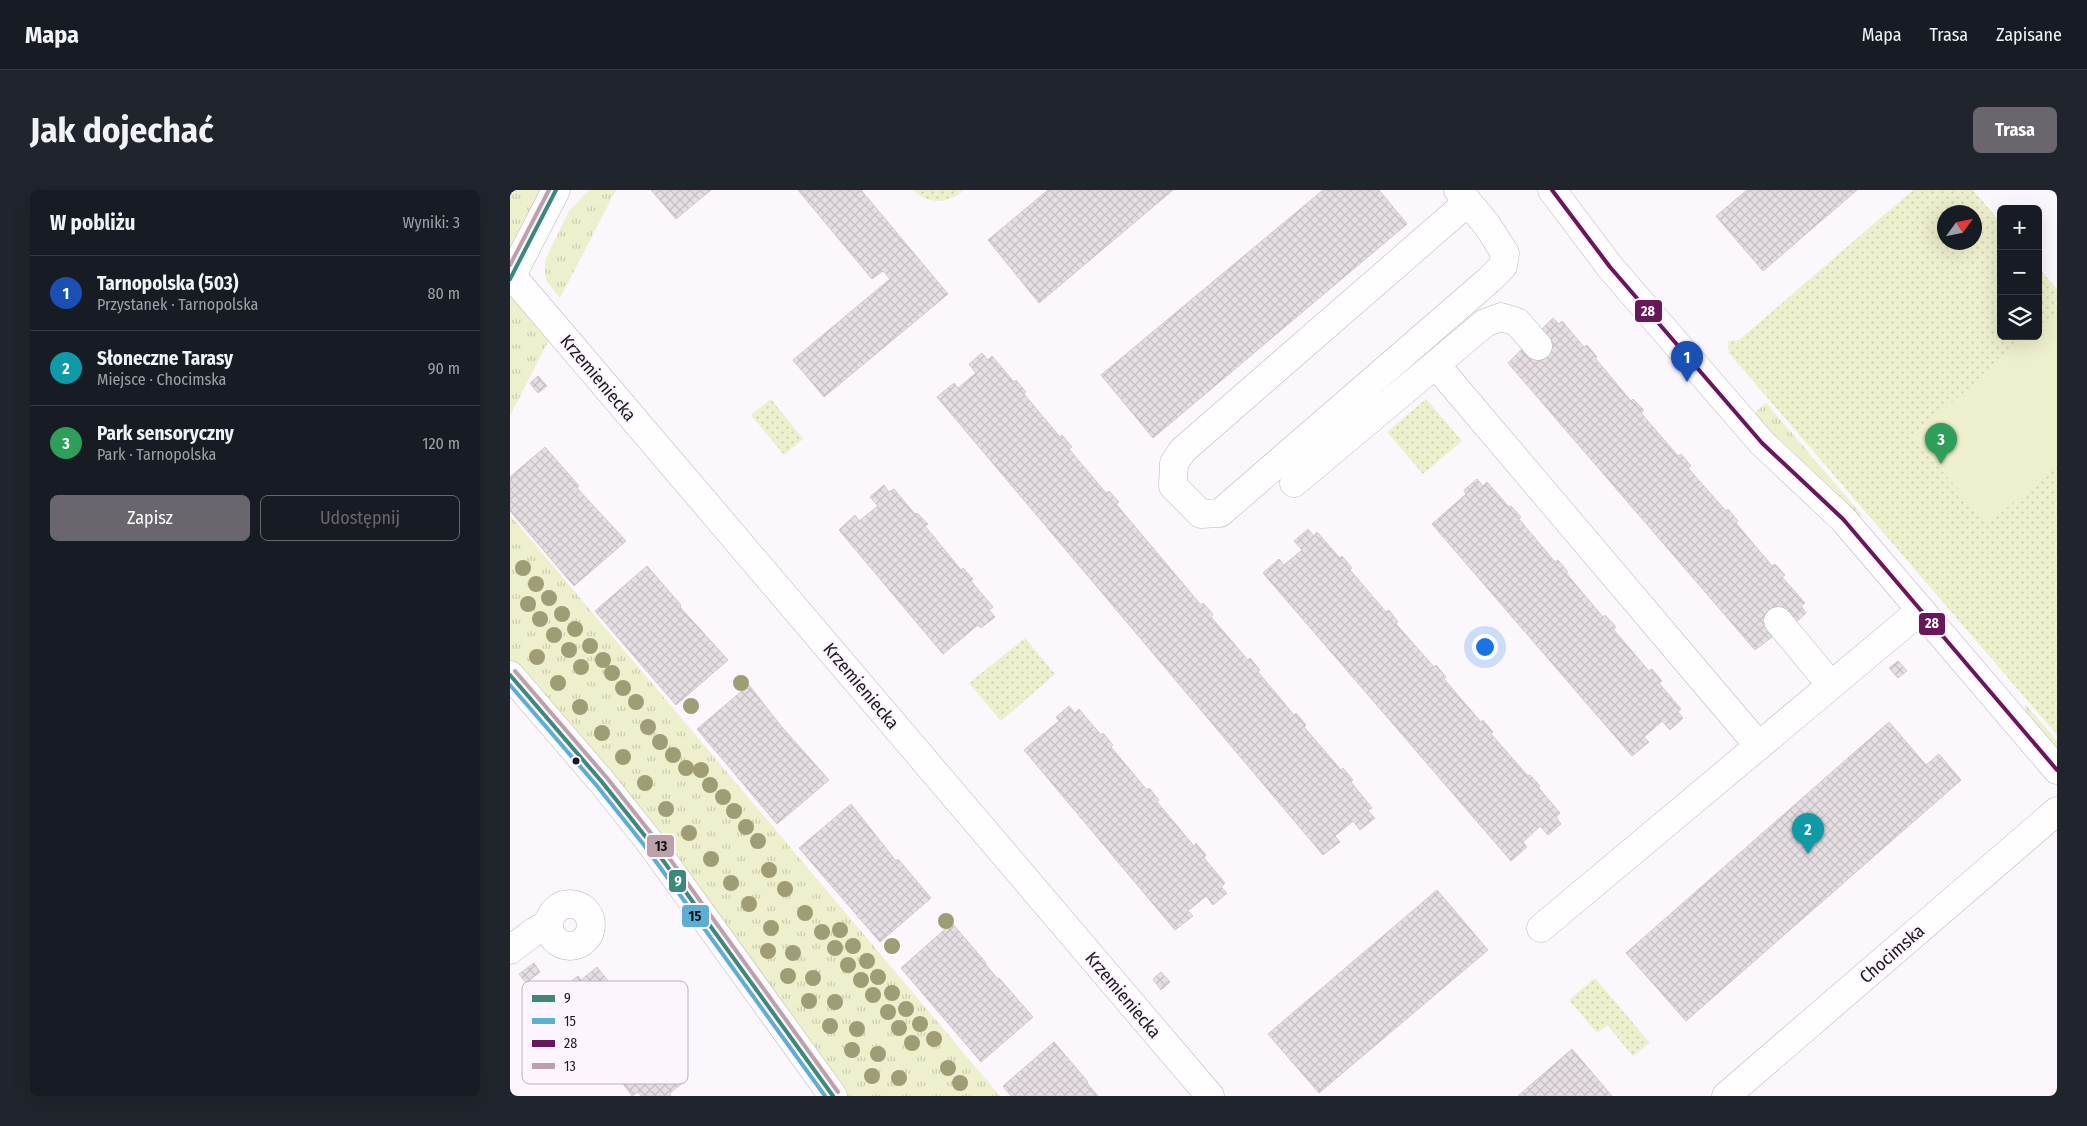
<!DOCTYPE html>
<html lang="pl">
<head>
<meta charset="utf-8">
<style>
	:root { --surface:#171b24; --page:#20242c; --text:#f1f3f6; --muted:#9ea1a6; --line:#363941; --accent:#6b666d }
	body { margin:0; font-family:"Fira Sans Condensed",sans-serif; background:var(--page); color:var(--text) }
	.controls { position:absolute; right:15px; top:15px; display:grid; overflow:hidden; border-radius:8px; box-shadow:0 5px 20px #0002 }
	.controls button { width:45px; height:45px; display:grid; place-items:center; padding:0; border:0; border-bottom:1px solid var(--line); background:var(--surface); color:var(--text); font:25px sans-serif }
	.compass { position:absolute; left:1427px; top:15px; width:45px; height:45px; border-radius:50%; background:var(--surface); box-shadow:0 5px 20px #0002; rotate:57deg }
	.you { position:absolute; left:974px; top:456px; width:18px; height:18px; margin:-12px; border:4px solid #fff; border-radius:50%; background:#1a73e8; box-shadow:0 0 0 8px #1a73e833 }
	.badge { display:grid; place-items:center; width:32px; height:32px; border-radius:50%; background:var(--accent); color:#fff; font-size:16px; font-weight:700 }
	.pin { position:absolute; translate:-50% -41px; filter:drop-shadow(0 1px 2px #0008) }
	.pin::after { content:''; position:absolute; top:26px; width:18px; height:15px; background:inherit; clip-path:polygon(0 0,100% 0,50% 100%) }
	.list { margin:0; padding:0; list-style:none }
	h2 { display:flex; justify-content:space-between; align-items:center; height:65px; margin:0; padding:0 20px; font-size:21px }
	h2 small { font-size:16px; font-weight:400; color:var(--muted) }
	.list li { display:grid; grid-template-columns:32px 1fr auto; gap:15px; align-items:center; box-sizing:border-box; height:75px; padding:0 20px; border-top:1px solid var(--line) }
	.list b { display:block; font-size:19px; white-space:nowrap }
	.list p { margin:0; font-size:16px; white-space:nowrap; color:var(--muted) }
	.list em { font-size:16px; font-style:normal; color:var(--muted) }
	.actions { display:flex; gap:10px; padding:15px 20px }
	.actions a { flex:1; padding:11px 0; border:1px solid var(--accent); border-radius:8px; text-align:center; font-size:18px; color:var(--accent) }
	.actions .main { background:var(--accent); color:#fff }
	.icon { flex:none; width:28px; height:28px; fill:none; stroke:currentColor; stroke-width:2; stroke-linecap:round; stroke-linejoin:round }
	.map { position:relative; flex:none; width:1547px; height:906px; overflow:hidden; border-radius:8px }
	header { display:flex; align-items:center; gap:30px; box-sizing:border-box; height:70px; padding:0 25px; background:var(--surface); border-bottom:1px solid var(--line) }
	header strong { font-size:24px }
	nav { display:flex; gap:28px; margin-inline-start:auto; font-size:18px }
	.intro { display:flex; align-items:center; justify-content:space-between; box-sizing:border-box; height:120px; padding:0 30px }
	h1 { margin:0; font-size:35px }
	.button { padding:12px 22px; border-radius:8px; background:var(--accent); color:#fff; font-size:18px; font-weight:700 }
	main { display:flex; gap:30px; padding:0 30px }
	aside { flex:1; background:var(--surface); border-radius:8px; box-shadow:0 5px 20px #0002 }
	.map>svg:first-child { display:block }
	.grass { fill:url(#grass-tufts) }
	.park { fill:url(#park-dots); fill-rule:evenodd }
	.pitch { fill:#eeefcc }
	.building { fill:url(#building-cross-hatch); stroke:#d1c9ce }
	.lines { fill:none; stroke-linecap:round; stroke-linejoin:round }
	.minor-casing { stroke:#bab5bb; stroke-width:29 }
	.minor { stroke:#fefeff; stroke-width:28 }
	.bus-1-casing { stroke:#fcf5fe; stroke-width:8 }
	.bus-2-casing { stroke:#fcf5fe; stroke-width:8 }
	.bus-3-casing { stroke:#fcf5fe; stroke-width:8 }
	.bus-4-casing { stroke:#fcf5fe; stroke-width:8 }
	.bus-1 { stroke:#3b897b; stroke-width:4 }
	.bus-2 { stroke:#5daed4; stroke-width:4 }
	.bus-3 { stroke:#681759; stroke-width:4 }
	.bus-4 { stroke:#bca1aa; stroke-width:4 }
	.tree { fill:#9e9d75 }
	.bus-dot { fill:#1e1820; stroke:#fcf5fe; stroke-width:2 }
	.labels { text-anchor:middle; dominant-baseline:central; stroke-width:4; stroke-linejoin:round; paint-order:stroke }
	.street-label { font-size:18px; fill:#1e1820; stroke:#fcf5fe }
	.key { fill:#fcf5fe; stroke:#b9b3bb; stroke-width:1 }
	.key-label { font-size:14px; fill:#1e1820 }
	.line-badge { stroke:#fcf5fe; stroke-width:2 }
	.badge-label { font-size:14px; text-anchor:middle; font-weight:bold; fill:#fff }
	.pale-badge-label { font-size:14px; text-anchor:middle; font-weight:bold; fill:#111 }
</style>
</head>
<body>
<header>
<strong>Mapa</strong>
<nav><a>Mapa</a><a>Trasa</a><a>Zapisane</a></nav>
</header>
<div class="intro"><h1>Jak dojechać</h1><a class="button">Trasa</a></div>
<main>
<aside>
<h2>W pobliżu<small>Wyniki: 3</small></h2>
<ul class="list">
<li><span class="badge" style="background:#1a4fb4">1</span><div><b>Tarnopolska (503)</b><p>Przystanek · Tarnopolska</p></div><em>80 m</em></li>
<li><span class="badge" style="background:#0f9aa8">2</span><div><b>Słoneczne Tarasy</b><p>Miejsce · Chocimska</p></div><em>90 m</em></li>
<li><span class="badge" style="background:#2e9e5b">3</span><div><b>Park sensoryczny</b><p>Park · Tarnopolska</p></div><em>120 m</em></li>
</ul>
<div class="actions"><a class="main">Zapisz</a><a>Udostępnij</a></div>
</aside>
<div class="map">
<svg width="1547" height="906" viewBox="0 0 1547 906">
	<defs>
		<pattern id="grass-tufts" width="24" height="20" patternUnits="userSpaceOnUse" patternTransform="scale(1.25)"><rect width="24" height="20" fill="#eeefcc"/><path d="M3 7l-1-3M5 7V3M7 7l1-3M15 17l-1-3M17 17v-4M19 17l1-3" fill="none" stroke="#ccccaf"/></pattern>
		<pattern id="park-dots" width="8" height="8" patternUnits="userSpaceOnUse" patternTransform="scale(1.25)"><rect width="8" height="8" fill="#eeefcc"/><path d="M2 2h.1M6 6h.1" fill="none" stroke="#ccccaf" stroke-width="1.8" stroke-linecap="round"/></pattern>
		<pattern id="building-cross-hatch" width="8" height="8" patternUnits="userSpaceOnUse" patternTransform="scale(1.25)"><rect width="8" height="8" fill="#e5dee3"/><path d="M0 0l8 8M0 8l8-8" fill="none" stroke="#c4bec2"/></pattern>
	</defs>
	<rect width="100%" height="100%" fill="#fbf7fc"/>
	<g class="grass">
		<polygon points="0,0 46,0 0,89"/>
		<polygon points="79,0 106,0 50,108 37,92 35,84 35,70 59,21"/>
		<polygon points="4,100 45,138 0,226 0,108"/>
		<polygon points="1256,213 1353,326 1337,324 1241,226"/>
		<polygon points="0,325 490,906 323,906 0,497"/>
		<polygon points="1515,514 1547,551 1547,567 1516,530"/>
	</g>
	<g class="park">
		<path d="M403,0H454C439,14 418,15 403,0Z"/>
		<path d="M1403,0H1463L1491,33V146H1528V77L1547,99V545L1219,163L1218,151L1229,150ZM1434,22H1464V52H1434Z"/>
		<polygon points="261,209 293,249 274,265 241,225"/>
		<polygon points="916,209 952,251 913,284 877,242"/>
		<polygon points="515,448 545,484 491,531 459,493"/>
		<polygon points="1085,788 1140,853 1123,866 1097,835 1087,843 1059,810"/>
	</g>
	<polygon class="pitch" points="1541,126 1547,133 1547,275 1478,334 1403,247 1518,146 1528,146 1528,137"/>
	<g class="building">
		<polygon points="141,0 201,0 166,29"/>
		<polygon points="288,0 351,0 438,104 314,207 283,170 380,89 373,81 362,89"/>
		<polygon points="538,0 663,0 529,113 478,50"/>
		<polygon points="813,0 869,0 897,34 643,248 591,185"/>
		<polygon points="1237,0 1347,0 1253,81 1206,26"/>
		<polygon points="1043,128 1049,134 1052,131 1074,157 1077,155 1087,167 1085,168 1121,211 1123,209 1134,220 1131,223 1168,266 1171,264 1181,276 1178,278 1216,321 1218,319 1228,331 1226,333 1262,376 1265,374 1275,385 1272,387 1295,413 1291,416 1296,423 1283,435 1275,426 1257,441 1262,447 1245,460 998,173"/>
		<polygon points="472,163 478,170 482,166 504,192 506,190 516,202 514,204 550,247 552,245 562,257 559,259 596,303 599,301 609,312 606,314 691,415 693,413 703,424 701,427 738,470 740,468 750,480 748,482 784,525 786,523 796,535 794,537 831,580 833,578 843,590 841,592 862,618 858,621 865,628 850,640 843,631 825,646 830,652 813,665 427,207 444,193 448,198 466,183 459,174"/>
		<polygon points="28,186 37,196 28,203 20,193"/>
		<polygon points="35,257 69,296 67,298 116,351 64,396 0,321 0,287"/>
		<polygon points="967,289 973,296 977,292 999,317 1001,316 1011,327 1009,329 1045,372 1048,370 1058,382 1056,383 1093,427 1095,425 1106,437 1103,439 1139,481 1142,479 1152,491 1149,493 1171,519 1168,522 1173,528 1160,540 1152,531 1134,547 1139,552 1122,566 922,334 956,304 954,300"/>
		<polygon points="374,295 379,302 384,299 405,324 407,323 418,334 415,336 451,380 453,378 463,389 461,391 483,417 479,420 485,427 471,438 468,435 433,464 329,340 345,325 349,331 368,316 360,307"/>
		<polygon points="798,339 804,346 807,342 830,368 832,366 842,378 840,380 876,422 879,420 888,432 886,434 924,477 926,475 936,487 934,489 971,532 973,530 983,542 981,544 1018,586 1020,585 1030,596 1028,597 1050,623 1046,627 1051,634 1038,645 1030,636 1013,652 1017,657 1001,671 753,383 769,369 774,375 792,360 784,351"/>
		<polygon points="137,376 171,415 170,417 218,470 166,515 85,421"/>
		<polygon points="1388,471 1397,481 1388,488 1379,478"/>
		<polygon points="239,495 271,536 319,590 267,634 187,539"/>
		<polygon points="559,516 565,523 569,519 591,545 593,543 603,555 601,557 637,600 639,598 649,610 647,612 684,656 686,653 696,665 694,668 715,693 711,697 717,703 703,715 696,706 678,721 683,726 665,740 514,560 549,531 546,527"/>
		<polygon points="1379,532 1416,575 1429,564 1451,590 1176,831 1116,763"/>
		<polygon points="341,614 386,671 388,669 421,708 370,752 289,658"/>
		<polygon points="927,700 978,760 809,903 758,844"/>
		<polygon points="442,733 476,773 475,774 488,789 489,788 523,827 471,872 391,778"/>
		<polygon points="24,773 30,782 16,793 9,784"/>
		<polygon points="87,777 106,801 114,795 121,805 114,811 130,836 96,862 79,840 74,844 59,824 64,821 55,809 61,803 55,796 68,786 71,790"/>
		<polygon points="651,782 660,792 651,800 643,789"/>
		<polygon points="130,836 149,856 157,850 165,861 157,867 175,891 160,903 161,906 131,906 128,902 122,906 108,887 113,884 96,862"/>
		<polygon points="544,852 578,892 577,893 588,906 501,906 493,896"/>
		<polygon points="1062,859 1102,906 1008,906"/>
	</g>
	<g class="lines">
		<defs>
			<g id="minor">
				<polyline points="948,0 977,35 995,63 993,76 979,90 710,323 691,324 663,296 664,273 673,260 958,12"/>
				<polyline points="1042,0 1100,77 1252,253 1333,329 1547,580"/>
				<polyline points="2,86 700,906"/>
				<polyline points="0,89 46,0"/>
				<polyline points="926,175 1249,556"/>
				<polyline points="784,293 975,133 991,127 1007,132 1028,156"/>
				<polyline points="1268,431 1321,495"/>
				<polyline points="0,485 92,592 139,651 323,906"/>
				<circle cx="60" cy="735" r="21"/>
				<polyline points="1031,738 1411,420"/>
				<polyline points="0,760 25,741 38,734"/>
				<polyline points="1216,906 1547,621"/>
			</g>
		</defs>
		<use href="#minor" class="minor-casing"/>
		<use href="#minor" class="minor"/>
		<defs>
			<g id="bus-1">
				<polyline points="0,89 46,0"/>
				<polyline points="0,485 92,592 139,651 323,906"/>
			</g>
			<polyline id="bus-2" points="0,495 87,596 134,655 315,906"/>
			<polyline id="bus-3" points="1042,0 1100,77 1252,253 1333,329 1547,580"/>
			<g id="bus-4">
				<polyline points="0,75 39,0"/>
				<polyline points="5,481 97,588 144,647 328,902"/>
			</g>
		</defs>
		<use href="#bus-1" class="bus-1-casing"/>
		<use href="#bus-2" class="bus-2-casing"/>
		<use href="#bus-3" class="bus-3-casing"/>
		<use href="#bus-4" class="bus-4-casing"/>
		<use href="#bus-1" class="bus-1"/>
		<use href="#bus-2" class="bus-2"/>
		<use href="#bus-3" class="bus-3"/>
		<use href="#bus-4" class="bus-4"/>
	</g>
	<g class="tree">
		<circle cx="13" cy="378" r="8"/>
		<circle cx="26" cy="394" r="8"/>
		<circle cx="39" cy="408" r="8"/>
		<circle cx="18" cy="414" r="8"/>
		<circle cx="52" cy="424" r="8"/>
		<circle cx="30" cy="429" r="8"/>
		<circle cx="65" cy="439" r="8"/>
		<circle cx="44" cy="445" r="8"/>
		<circle cx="80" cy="456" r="8"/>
		<circle cx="59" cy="460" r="8"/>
		<circle cx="27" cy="467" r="8"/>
		<circle cx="93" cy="470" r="8"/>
		<circle cx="71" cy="477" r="8"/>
		<circle cx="102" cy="483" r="8"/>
		<circle cx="48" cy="493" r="8"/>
		<circle cx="231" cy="493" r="8"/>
		<circle cx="113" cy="498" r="8"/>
		<circle cx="126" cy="512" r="8"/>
		<circle cx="181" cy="516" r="8"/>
		<circle cx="70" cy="517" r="8"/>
		<circle cx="138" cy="537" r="8"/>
		<circle cx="92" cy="543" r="8"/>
		<circle cx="150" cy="552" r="8"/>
		<circle cx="163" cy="565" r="8"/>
		<circle cx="113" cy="567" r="8"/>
		<circle cx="176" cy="578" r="8"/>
		<circle cx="191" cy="580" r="8"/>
		<circle cx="135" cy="593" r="8"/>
		<circle cx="200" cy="595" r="8"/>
		<circle cx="213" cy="607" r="8"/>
		<circle cx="156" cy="619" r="8"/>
		<circle cx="224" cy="621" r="8"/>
		<circle cx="236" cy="637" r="8"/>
		<circle cx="179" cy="643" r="8"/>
		<circle cx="248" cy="651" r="8"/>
		<circle cx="201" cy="669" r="8"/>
		<circle cx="259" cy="680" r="8"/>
		<circle cx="221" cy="693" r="8"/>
		<circle cx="275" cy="699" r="8"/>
		<circle cx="239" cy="714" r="8"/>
		<circle cx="295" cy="723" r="8"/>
		<circle cx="436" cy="731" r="8"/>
		<circle cx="261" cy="738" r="8"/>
		<circle cx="330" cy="740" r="8"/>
		<circle cx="312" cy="742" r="8"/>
		<circle cx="343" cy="756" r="8"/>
		<circle cx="382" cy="756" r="8"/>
		<circle cx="325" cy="758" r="8"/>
		<circle cx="258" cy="761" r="8"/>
		<circle cx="283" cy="763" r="8"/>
		<circle cx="357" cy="771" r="8"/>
		<circle cx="338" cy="775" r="8"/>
		<circle cx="278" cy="786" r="8"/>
		<circle cx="368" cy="787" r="8"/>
		<circle cx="303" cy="788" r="8"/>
		<circle cx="351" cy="790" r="8"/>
		<circle cx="382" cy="803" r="8"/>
		<circle cx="363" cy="805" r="8"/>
		<circle cx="299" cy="811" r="8"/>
		<circle cx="325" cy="812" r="8"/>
		<circle cx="396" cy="819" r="8"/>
		<circle cx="378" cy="822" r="8"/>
		<circle cx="410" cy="834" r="8"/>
		<circle cx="320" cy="836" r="8"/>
		<circle cx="389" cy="838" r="8"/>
		<circle cx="347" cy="839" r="8"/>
		<circle cx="424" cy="849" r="8"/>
		<circle cx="402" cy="853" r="8"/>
		<circle cx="342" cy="860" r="8"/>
		<circle cx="368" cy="864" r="8"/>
		<circle cx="438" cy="878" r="8"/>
		<circle cx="362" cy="886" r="8"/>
		<circle cx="389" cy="888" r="8"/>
		<circle cx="450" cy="893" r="8"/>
	</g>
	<circle class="bus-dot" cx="66" cy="571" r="4.5"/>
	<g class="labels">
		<g class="street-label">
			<text transform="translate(88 188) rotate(50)">Krzemieniecka</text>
			<text transform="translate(351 496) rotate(50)">Krzemieniecka</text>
			<text transform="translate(1382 764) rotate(-41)">Chocimska</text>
			<text transform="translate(613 805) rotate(50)">Krzemieniecka</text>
		</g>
	</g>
	<rect x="12" y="791" width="166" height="103" rx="8" class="key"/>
	<rect x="22" y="805" width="23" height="7" fill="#3b897b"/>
	<rect x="22" y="828" width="23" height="6" fill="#5daed4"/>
	<rect x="22" y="850" width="23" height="7" fill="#681759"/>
	<rect x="22" y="873" width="23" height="6" fill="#bca1aa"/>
	<g class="key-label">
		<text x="54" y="813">9</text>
		<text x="54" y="836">15</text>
		<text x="54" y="858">28</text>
		<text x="54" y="881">13</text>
	</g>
	<g class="line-badge">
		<rect x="1124" y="109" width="29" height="24" rx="5" fill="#681759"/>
		<rect x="1408" y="422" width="28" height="24" rx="5" fill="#681759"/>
		<rect x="136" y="644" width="29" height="24" rx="5" fill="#bca1aa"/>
		<rect x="158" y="679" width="19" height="24" rx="5" fill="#3b897b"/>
		<rect x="171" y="714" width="29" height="24" rx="5" fill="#5daed4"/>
	</g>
	<g class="badge-label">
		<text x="1138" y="126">28</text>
		<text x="1422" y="438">28</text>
		<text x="168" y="696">9</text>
	</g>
	<g class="pale-badge-label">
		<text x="151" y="661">13</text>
		<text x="185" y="731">15</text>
	</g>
</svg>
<div class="controls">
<button>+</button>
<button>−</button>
<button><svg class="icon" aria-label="layers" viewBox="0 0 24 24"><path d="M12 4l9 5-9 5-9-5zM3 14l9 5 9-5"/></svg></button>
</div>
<svg class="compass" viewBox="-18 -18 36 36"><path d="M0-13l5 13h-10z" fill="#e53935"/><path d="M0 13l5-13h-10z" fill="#9ea1a6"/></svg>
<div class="you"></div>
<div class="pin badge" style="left:1177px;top:192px;background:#1a4fb4">1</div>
<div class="pin badge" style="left:1298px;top:664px;background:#0f9aa8">2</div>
<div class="pin badge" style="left:1431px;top:274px;background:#2e9e5b">3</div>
</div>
</main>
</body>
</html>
